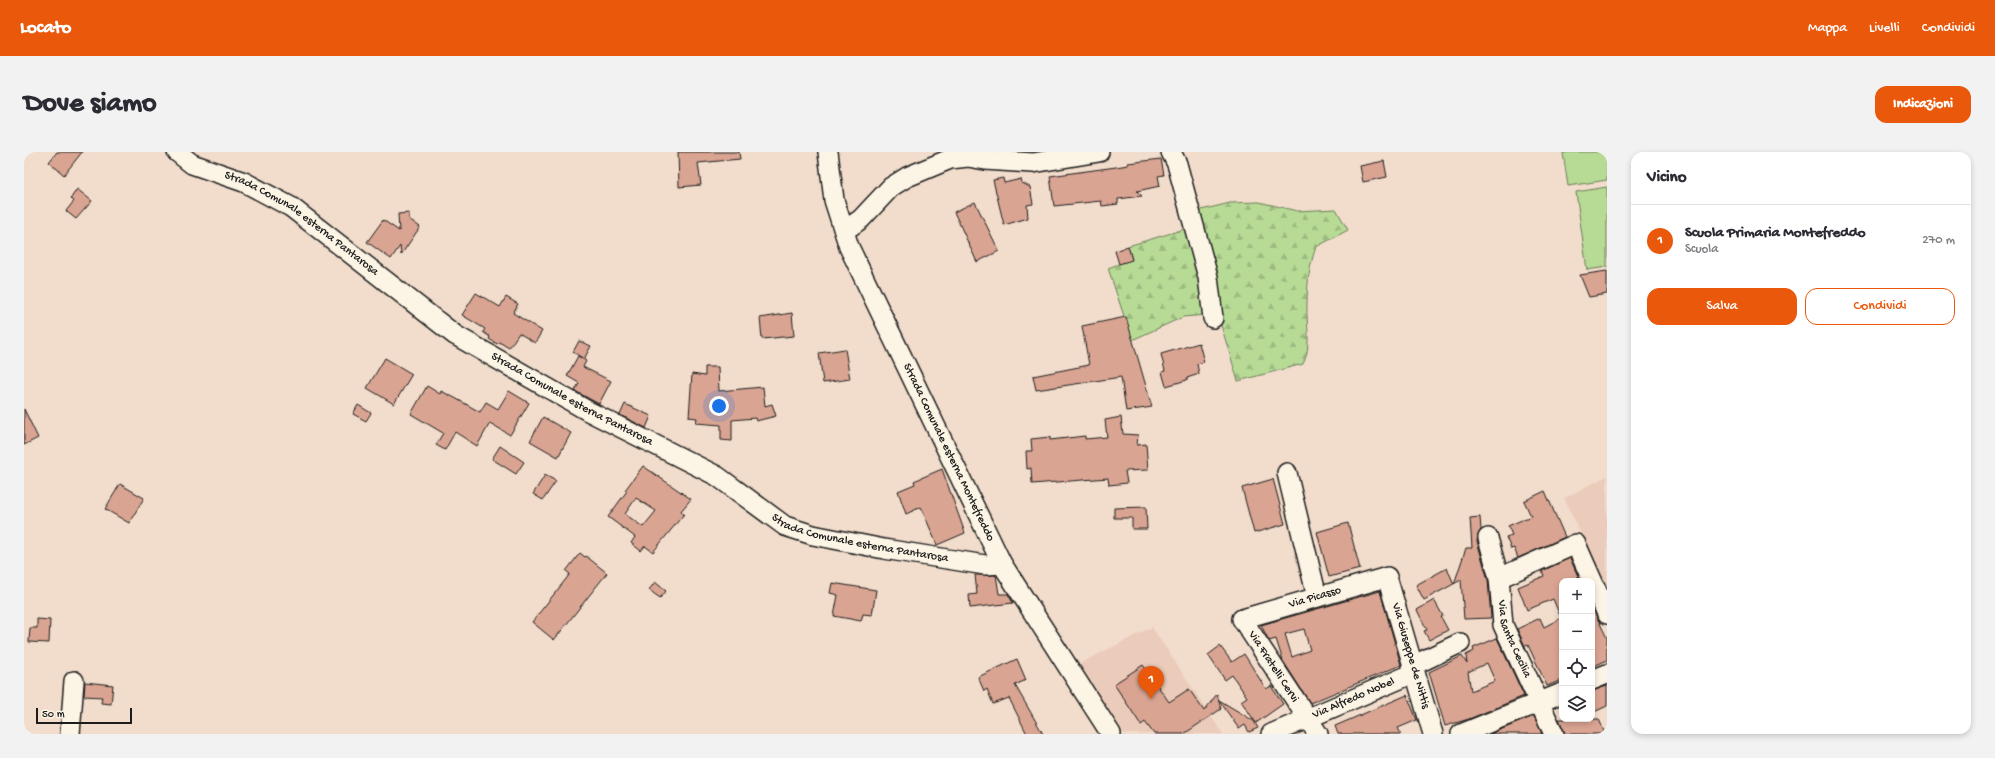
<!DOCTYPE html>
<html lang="it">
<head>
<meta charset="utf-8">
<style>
	:root { --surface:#fff; --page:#f2f2f3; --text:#2b2b33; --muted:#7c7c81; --line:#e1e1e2; --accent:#ea580c }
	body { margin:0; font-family:"Gochi Hand",sans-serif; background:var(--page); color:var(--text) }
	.controls { position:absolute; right:12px; bottom:12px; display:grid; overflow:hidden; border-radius:8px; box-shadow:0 2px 6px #0003 }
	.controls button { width:36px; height:36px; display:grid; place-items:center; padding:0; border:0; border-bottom:1px solid var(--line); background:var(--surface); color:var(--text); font:20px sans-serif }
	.scale { position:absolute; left:12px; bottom:10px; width:96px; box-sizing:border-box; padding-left:4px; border:2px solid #1c1c1c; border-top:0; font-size:11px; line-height:14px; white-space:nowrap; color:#1c1c1c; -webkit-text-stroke:3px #fcf5e5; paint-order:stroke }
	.you { position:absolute; left:695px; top:254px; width:14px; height:14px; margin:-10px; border:3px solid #fff; border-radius:50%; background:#1a73e8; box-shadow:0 0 0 6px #1a73e833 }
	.badge { display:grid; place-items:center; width:26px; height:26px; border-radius:50%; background:var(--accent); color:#fff; font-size:13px; font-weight:700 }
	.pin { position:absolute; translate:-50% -33px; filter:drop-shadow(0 1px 2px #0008) }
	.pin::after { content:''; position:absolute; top:21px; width:14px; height:12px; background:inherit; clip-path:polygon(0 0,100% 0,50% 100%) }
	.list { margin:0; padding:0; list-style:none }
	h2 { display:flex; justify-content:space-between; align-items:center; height:52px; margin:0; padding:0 16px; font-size:17px }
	h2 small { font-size:13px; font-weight:400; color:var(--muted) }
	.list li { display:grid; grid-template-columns:26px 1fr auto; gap:12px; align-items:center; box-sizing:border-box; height:72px; padding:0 16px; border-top:1px solid var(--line) }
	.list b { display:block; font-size:15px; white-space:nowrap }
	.list p { margin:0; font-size:13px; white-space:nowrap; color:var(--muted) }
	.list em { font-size:13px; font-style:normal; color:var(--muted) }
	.actions { display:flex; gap:8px; padding:12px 16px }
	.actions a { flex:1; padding:9px 0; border:1px solid var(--accent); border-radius:12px; text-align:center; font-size:14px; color:var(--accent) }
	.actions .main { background:var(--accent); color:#fff }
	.icon { flex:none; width:22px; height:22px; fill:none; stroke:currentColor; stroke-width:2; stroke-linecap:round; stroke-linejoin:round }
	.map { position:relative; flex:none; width:1583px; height:582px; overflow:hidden; border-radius:12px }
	header { display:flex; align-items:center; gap:24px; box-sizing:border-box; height:56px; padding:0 20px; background:var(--accent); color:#fff }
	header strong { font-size:19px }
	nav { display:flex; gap:22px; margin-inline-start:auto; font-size:14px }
	.intro { display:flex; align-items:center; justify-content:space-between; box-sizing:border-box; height:96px; padding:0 24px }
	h1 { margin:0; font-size:28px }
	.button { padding:10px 18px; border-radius:12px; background:var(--accent); color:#fff; font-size:14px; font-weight:700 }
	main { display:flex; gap:24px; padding:0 24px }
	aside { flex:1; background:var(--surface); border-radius:12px; box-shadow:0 2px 6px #0003 }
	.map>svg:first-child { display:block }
	.built { fill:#ebccbb }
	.green { fill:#b7db95; stroke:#6a7c58 }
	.forest { fill:url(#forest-firs); stroke:#6a7c58 }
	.building { fill:#daa492; stroke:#1c1c1c; fill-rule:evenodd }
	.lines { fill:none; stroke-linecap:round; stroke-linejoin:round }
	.minor-casing { stroke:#1c1c1c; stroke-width:22 }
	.minor { stroke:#fcf5e5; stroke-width:19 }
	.labels { text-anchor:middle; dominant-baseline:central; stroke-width:4; stroke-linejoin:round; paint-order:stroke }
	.street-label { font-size:12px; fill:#1c1c1c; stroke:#fcf5e5 }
</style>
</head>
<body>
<header>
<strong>Locato</strong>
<nav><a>Mappa</a><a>Livelli</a><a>Condividi</a></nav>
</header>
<div class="intro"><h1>Dove siamo</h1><a class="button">Indicazioni</a></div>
<main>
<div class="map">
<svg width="1583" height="582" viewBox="0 0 1583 582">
	<defs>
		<pattern id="forest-firs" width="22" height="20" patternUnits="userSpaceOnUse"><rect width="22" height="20" fill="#b7db95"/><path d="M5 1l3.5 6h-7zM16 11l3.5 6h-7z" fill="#9dbb80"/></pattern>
	</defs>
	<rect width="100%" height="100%" fill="#f2ddcc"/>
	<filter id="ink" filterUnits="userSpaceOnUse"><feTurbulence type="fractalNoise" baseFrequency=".025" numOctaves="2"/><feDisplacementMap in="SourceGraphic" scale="8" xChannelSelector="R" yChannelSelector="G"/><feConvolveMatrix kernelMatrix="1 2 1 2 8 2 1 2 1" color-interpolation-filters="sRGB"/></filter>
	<g filter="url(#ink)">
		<g class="built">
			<polygon points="1583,324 1583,438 1540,346"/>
			<polygon points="1128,475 1199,582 1100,582 1055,512"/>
		</g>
		<g class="green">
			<polygon points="1547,0 1583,0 1583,28 1544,34 1539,1"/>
			<polygon points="1583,35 1583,115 1563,118 1552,40"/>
		</g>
		<path class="forest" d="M1235,50L1273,59L1312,57L1324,78L1292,95C1285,114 1283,134 1283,153C1282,172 1288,195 1279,212L1214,229L1193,160L1182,163L1159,165L1108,188L1084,116L1108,107L1104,94L1164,76L1169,60L1206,51Z"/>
		<g class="building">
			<polygon points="33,0 58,0 40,23 25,10"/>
			<polygon points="654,0 715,0 716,7 674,11 677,33 655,35"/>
			<polygon points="1137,7 1140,23 1134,24 1136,34 1113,39 1118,44 1094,47 1094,52 1078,54 1077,49 1030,54 1026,24 1092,15 1104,13 1104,11"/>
			<polygon points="1360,9 1363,25 1339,30 1336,14"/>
			<polygon points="979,26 980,31 997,27 998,31 1006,35 1009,52 1003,53 1004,66 980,73 969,28"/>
			<polygon points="53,37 68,49 52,67 42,59 50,49 47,46"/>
			<polygon points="951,50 975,99 953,110 930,60"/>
			<polygon points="385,61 385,67 396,75 377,103 376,94 367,107 343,90 359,68 375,79 374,62"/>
			<polygon points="1104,94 1108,108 1095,112 1091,99"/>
			<polygon points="1583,119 1583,142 1565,145 1556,123"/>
			<polygon points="452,141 476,155 482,145 494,152 489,161 518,179 511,191 495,181 485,196 475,190 473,192 465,187 466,185 459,180 461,177 438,163"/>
			<polygon points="768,161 770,184 738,187 736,166"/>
			<polygon points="1102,165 1128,255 1102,259 1097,225 1012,238 1009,224 1065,213 1058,174"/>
			<polygon points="555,189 567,194 560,207 549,200"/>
			<polygon points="1175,191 1180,210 1173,212 1175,222 1163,226 1163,228 1142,234 1138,220 1141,219 1137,202"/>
			<polygon points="821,197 826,227 799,231 795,201"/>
			<polygon points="554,204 562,209 559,215 587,229 575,252 551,239 555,231 543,224"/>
			<polygon points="361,206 388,222 370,252 343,236"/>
			<polygon points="681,215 694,215 695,239 739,235 741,254 748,252 752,264 732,269 731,266 708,268 708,289 697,288 697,273 672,271 673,266 665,265 668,222 681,224"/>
			<polygon points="403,234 416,242 417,239 431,246 456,260 462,250 474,257 485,239 505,251 486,283 466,271 453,294 431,280 421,298 412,293 419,281 387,262"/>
			<polygon points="601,252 627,264 622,276 596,263"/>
			<polygon points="334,253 347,261 342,269 329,262"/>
			<polygon points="0,257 14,286 0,293"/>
			<polygon points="519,265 547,281 534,305 506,289"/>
			<polygon points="1097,265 1099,282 1114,283 1113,293 1122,292 1124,318 1101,319 1103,331 1085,333 1084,326 1008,332 1007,316 1003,317 1002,299 1008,299 1007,287 1026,285 1026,288 1061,284 1061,287 1083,285 1081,268"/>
			<polygon points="476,294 500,310 492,322 468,307"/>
			<path d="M619,314L667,347L657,359L660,362L629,400L621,394L617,399L607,391L611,385L584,365L603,339L601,338ZM612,346L632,359L619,375L601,362Z"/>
			<polygon points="918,317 941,381 913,393 897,355 882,362 874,339 891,332 890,329"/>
			<polygon points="521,323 532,329 519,348 509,342"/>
			<polygon points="1249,327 1261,372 1230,381 1218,336"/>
			<polygon points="96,332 120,346 105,371 81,357"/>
			<polygon points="1521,339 1541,385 1494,406 1490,396 1487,397 1482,385 1488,383 1484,374 1507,364 1500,349"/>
			<polygon points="1122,355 1123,377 1108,377 1108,366 1090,366 1090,356"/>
			<polygon points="1456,365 1457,378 1454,383 1453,389 1464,428 1467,466 1440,467 1437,428 1400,448 1392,433 1423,416 1430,432 1442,396 1448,396 1446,366"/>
			<polygon points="1324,371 1336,417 1305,425 1293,380"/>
			<polygon points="556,401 561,405 562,404 583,421 530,488 508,470 546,422 542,419"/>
			<polygon points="1546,406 1556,429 1538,429 1538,528 1523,534 1504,493 1501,494 1493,477 1516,466 1520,475 1537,466 1529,447 1503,458 1494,435 1520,424 1518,419"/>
			<polygon points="951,423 972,423 975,442 984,442 989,451 946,456 945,443 953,442"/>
			<polygon points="631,430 642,439 636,446 625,438"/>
			<polygon points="808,431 852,438 848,463 839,462 837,469 810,464 814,443 806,441"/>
			<path d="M1356,439L1377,513L1286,551L1259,509L1252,487L1245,489L1237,473ZM1280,477L1286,498L1268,505L1261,482Z"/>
			<polygon points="1410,448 1419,464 1417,465 1424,478 1405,488 1400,479 1403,478 1393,458"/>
			<polygon points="1568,455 1583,486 1583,508 1568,515"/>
			<polygon points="13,467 26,468 25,491 5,490 6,476 13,476"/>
			<path d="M1473,486L1500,544L1445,567L1421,574L1405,520L1438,504L1443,512L1442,503L1450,499L1449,496ZM1463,511L1471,529L1447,539L1444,520Z"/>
			<polygon points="1196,494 1208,510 1220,502 1242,537 1247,534 1259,552 1232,571 1217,549 1223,545 1208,523 1201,528 1184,503"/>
			<polygon points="993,507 1002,528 991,533 1019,582 1003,582 985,546 969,552 963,537 960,539 954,525"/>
			<polygon points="1119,513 1145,550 1165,537 1180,559 1193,542 1197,557 1160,582 1130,582 1121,570 1117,573 1090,532"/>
			<polygon points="61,530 89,533 87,552 77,551 78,545 60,544"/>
			<polygon points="1583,534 1583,554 1568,561 1568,539"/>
			<polygon points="1383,543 1393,568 1374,576 1377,582 1314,582 1311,574"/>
			<polygon points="1195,548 1230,569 1234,576 1225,580 1221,573 1215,577"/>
			<polygon points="1510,564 1518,582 1466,582"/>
			<polygon points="1535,567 1575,567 1581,582 1541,582"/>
		</g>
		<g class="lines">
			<defs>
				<g id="minor">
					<path id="s1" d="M153,0L168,12L220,30L267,55L431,183L564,259L693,324L761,374L789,383L860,397L961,413L978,412"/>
					<path id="s2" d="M804,0L810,48L825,95L978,412L1087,582"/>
					<polyline points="1147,0 1153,12 1184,125 1189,166"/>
					<polyline points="820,79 837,67 867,35 883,25 926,7 944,5 961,8 1009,11 1075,0"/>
					<polyline points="1263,321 1293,445"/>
					<path id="s3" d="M1464,386L1475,426L1479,473L1530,582"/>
					<polyline points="1475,426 1552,392 1583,462"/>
					<polyline points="1388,514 1436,491"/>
					<polyline points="1568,528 1583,522"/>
					<polyline points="46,582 50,529"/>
					<path id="s4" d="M1247,582L1390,521"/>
					<path id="s5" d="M1294,582L1218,467L1363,425L1409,582"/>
					<polyline points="1437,582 1538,541"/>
				</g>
			</defs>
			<use href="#minor" class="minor-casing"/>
			<use href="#minor" class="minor"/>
		</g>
	</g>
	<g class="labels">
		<g class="street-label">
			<text stroke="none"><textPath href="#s1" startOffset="145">Strada Comunale esterna Pantarosa</textPath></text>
			<text stroke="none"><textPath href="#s1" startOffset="469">Strada Comunale esterna Pantarosa</textPath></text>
			<text stroke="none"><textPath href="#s2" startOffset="326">Strada Comunale esterna Montefreddo</textPath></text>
			<text stroke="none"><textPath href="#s1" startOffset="793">Strada Comunale esterna Pantarosa</textPath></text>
			<text stroke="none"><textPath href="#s5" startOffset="214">Via Picasso</textPath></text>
			<text stroke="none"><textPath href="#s3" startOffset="105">Via Santa Cecilia</textPath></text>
			<text stroke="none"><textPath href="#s5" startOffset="371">Via Giuseppe de Nittis</textPath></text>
			<text transform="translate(1249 515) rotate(57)">Via Fratelli Cervi</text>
			<text stroke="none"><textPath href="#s4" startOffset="90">Via Alfredo Nobel</textPath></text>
		</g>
	</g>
</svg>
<div class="controls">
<button>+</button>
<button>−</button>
<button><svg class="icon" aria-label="locate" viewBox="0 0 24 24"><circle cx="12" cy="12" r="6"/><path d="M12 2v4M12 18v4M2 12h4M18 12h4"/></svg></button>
<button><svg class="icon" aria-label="layers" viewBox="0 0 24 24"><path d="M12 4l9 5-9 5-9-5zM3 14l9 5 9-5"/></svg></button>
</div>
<div class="scale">50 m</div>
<div class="you"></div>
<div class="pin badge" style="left:1127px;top:547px">1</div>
</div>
<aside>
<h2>Vicino<small></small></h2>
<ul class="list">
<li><span class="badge">1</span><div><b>Scuola Primaria Montefreddo</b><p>Scuola</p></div><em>270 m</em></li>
</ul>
<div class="actions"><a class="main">Salva</a><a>Condividi</a></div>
</aside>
</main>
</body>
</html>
